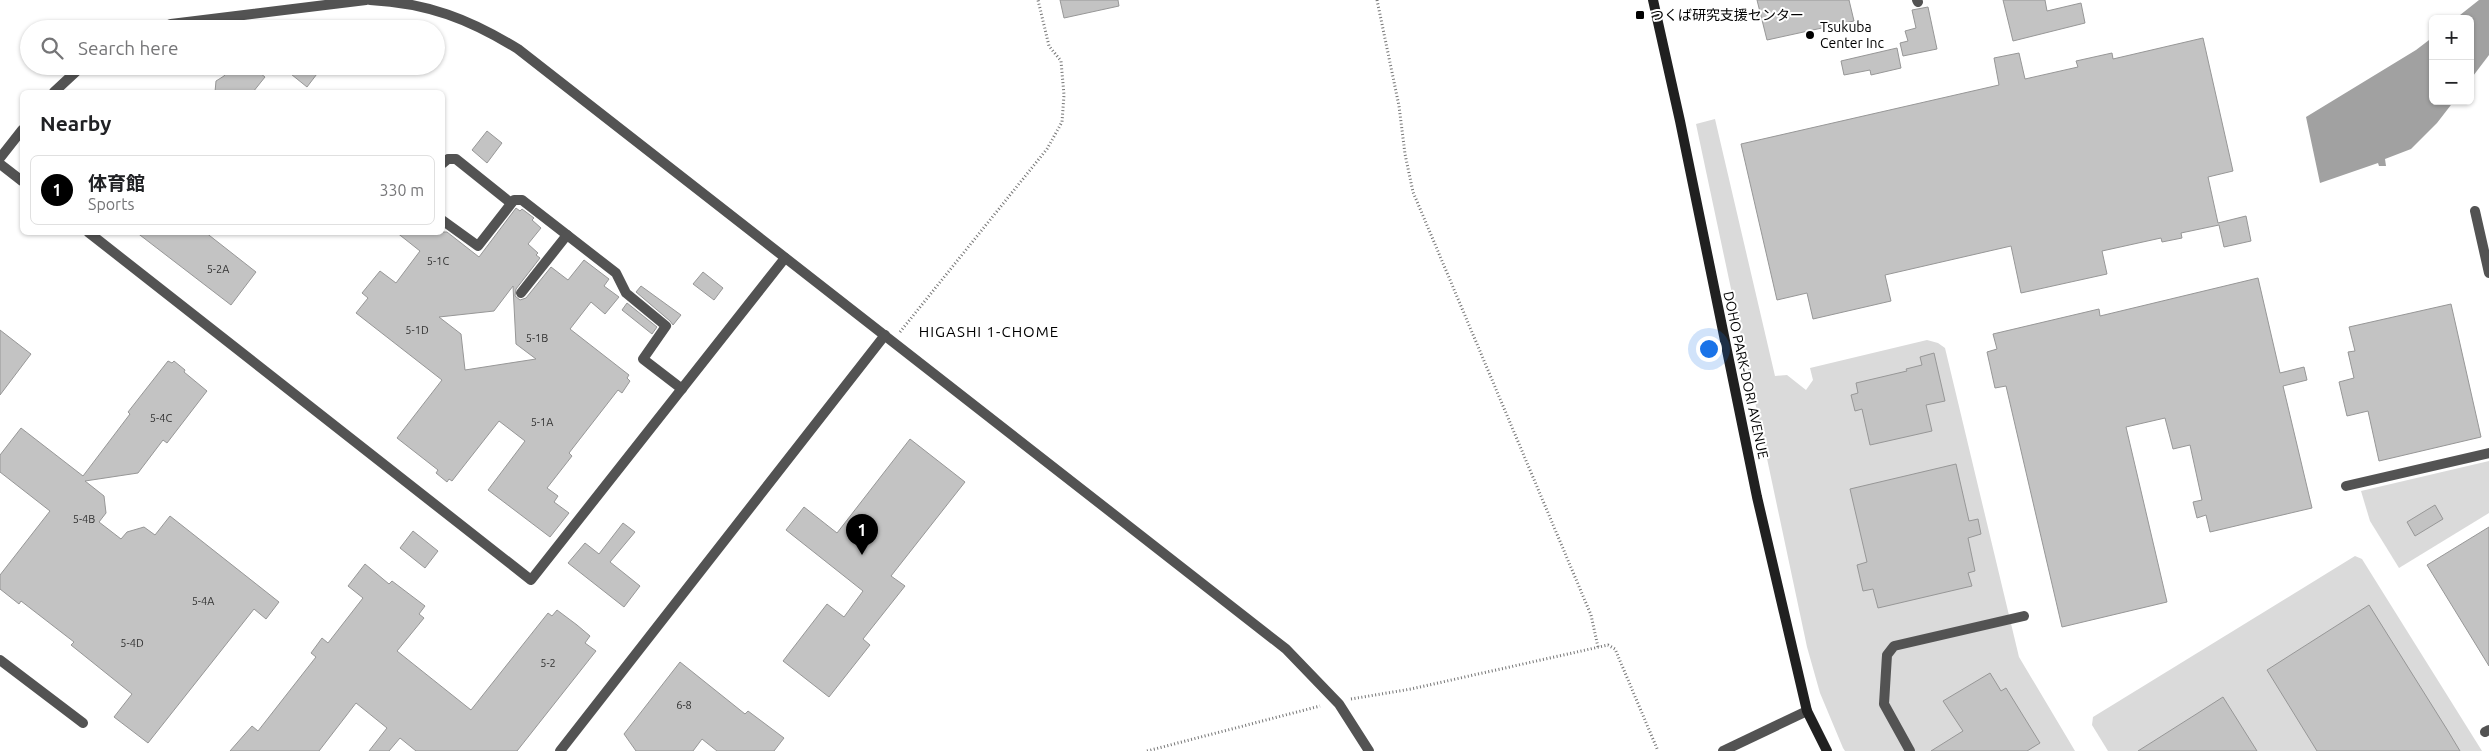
<!DOCTYPE html>
<html lang="en">
<head>
<meta charset="utf-8">
<style>
	:root { --surface:#fff; --page:#f6f6f6; --text:#202124; --muted:#757577; --line:#e0e0e0; --accent:#000 }
	body { margin:0; font-family:Ubuntu,"Noto Sans JP",sans-serif; background:var(--page); color:var(--text) }
	.controls { position:absolute; right:15px; top:15px; display:grid; overflow:hidden; border-radius:8px; box-shadow:0 1px 4px #0004 }
	.controls button { width:45px; height:45px; display:grid; place-items:center; padding:0; border:0; border-bottom:1px solid var(--line); background:var(--surface); color:var(--text); font:25px sans-serif }
	.you { position:absolute; left:1708px; top:348px; width:18px; height:18px; margin:-12px; border:4px solid #fff; border-radius:50%; background:#1a73e8; box-shadow:0 0 0 8px #1a73e833 }
	.badge { display:grid; place-items:center; width:32px; height:32px; border-radius:50%; background:var(--accent); color:#fff; font-size:16px; font-weight:700 }
	.pin { position:absolute; translate:-50% -41px; filter:drop-shadow(0 1px 2px #0008) }
	.pin::after { content:''; position:absolute; top:26px; width:18px; height:15px; background:inherit; clip-path:polygon(0 0,100% 0,50% 100%) }
	.list { margin:0; padding:0; list-style:none }
	h2 { display:flex; justify-content:space-between; align-items:center; height:65px; margin:0; padding:0 20px; font-size:21px }
	h2 small { font-size:16px; font-weight:400; color:var(--muted) }
	.list li { display:grid; grid-template-columns:32px 1fr auto; gap:15px; align-items:center; box-sizing:border-box; height:70px; margin:0 10px 10px; padding:0 10px; border:1px solid var(--line); border-radius:8px }
	.list b { display:block; font-size:19px; white-space:nowrap }
	.list p { margin:0; font-size:16px; white-space:nowrap; color:var(--muted) }
	.list em { font-size:16px; font-style:normal; color:var(--muted) }
	.icon { flex:none; width:28px; height:28px; fill:none; stroke:currentColor; stroke-width:2; stroke-linecap:round; stroke-linejoin:round }
	.map { position:relative; flex:none; width:2489px; height:751px; overflow:hidden }
	.search { position:absolute; background:var(--surface); box-shadow:0 1px 4px #0004; left:20px; top:20px; width:425px; height:55px; display:flex; align-items:center; gap:12px; box-sizing:border-box; padding:0 18px; border-radius:28px; color:var(--muted); font-size:19px }
	.panel { position:absolute; background:var(--surface); box-shadow:0 1px 4px #0004; left:20px; top:90px; width:425px; height:145px; border-radius:8px }
	.map>svg:first-child { display:block }
	.green { fill:#dadada }
	.water { fill:#a1a1a1 }
	.building { fill:#c3c3c3; stroke:#979797; fill-rule:evenodd }
	.lines { fill:none; stroke-linecap:round; stroke-linejoin:round }
	.path { stroke:#757575; stroke-width:3; stroke-dasharray:1 2.5; stroke-linecap:butt }
	.lane { stroke:#535353; stroke-width:10 }
	.secondary { stroke:#202020; stroke-width:10 }
	.poi-dot { fill:#000; stroke:#fff; stroke-width:2 }
	.labels { text-anchor:middle; dominant-baseline:central; stroke-width:4; stroke-linejoin:round; paint-order:stroke }
	.number-label { font-size:11px; fill:#313131 }
	.poi-label { font-size:14px; fill:#000; stroke:#fff; text-anchor:start }
	.street-label { font-size:14px; fill:#000; stroke:#fff }
	.neighbourhood-label { font-size:15px; letter-spacing:1px; fill:#000; stroke:#fff }
</style>
</head>
<body>
<div class="map">
<svg width="2489" height="751" viewBox="0 0 2489 751">
	<rect width="100%" height="100%" fill="#fff"/>
	<g class="green">
		<polygon points="1715,119 1775,376 1787,375 1806,390 1813,380 1810,368 1927,340 1938,343 1945,348 2019,657 2075,751 1845,751 1843,748 1820,693 1807,647 1696,124"/>
		<polygon points="2489,461 2489,513 2399,568 2370,521 2361,491"/>
		<polygon points="2355,556 2362,559 2482,751 2108,751 2092,725 2093,717"/>
	</g>
	<g class="water">
		<polygon points="2479,0 2489,0 2489,55 2470,80 2470,19 2455,19"/>
		<polygon points="2433,37 2433,101 2454,101 2437,123 2411,149 2385,159 2386,166 2379,166 2378,163 2320,183 2306,117 2416,50"/>
	</g>
	<g class="building">
		<polygon points="1060,0 1118,0 1119,6 1064,18"/>
		<polygon points="1757,0 1849,0 1854,21 1767,40"/>
		<polygon points="2003,0 2045,0 2047,11 2081,3 2085,23 2013,41"/>
		<polygon points="1928,7 1937,49 1903,56 1900,43 1908,41 1905,31 1916,28 1912,10"/>
		<polygon points="2203,38 2233,171 2208,177 2218,223 2246,216 2251,241 2224,247 2219,225 2181,233 2182,238 2162,242 2161,238 2102,251 2107,274 2021,293 2011,246 1885,275 1891,301 1813,319 1807,293 1777,300 1741,144 1999,85 1994,58 2019,53 2025,79 2078,67 2076,61 2112,53 2113,59"/>
		<polygon points="1897,48 1901,68 1871,75 1870,70 1844,75 1841,61"/>
		<polygon points="232,66 251,66 265,77 253,92 215,92 216,81 224,76"/>
		<polygon points="281,66 323,66 307,87"/>
		<polygon points="487,131 502,143 487,163 472,150"/>
		<path d="M516,208L520,211L522,209L534,218L532,220L541,228L528,244L538,253L536,255L540,258L516,289L515,296L520,300L526,298L551,267L568,280L584,260L609,279L604,286L619,297L605,314L591,302L570,329L629,375L627,378L630,381L622,393L618,390L569,453L572,456L547,488L558,496L554,502L569,513L550,537L488,490L525,441L499,421L452,481L449,479L447,482L436,473L438,470L397,438L442,380L356,313L368,298L362,293L380,271L396,283L420,251L396,232H447L479,257ZM513,286L516,344L536,359L465,370L461,334L439,317L494,311Z"/>
		<polygon points="136,232 205,232 256,272 231,305"/>
		<polygon points="703,272 723,288 714,300 693,284"/>
		<polygon points="2258,278 2280,373 2304,367 2307,380 2283,386 2312,508 2210,532 2206,515 2197,518 2193,502 2202,500 2190,445 2173,449 2165,418 2126,427 2167,602 2062,627 2006,386 1995,388 1987,352 1997,349 1993,334 2099,309 2100,316"/>
		<polygon points="641,286 681,315 673,325 670,321 636,292"/>
		<polygon points="627,303 657,327 652,334 622,310"/>
		<polygon points="2451,304 2481,437 2379,461 2368,411 2347,416 2339,382 2354,378 2348,352 2355,351 2349,327"/>
		<polygon points="0,330 31,354 0,395"/>
		<polygon points="1934,353 1945,401 1926,405 1932,431 1870,445 1862,409 1855,411 1851,395 1858,393 1856,383 1907,371 1906,369 1922,365 1920,357"/>
		<polygon points="168,361 172,363 174,361 185,370 184,372 207,391 167,443 163,440 138,473 85,481 104,496 106,513 99,522 121,539 127,532 144,527 155,535 170,516 279,602 266,619 254,609 148,743 114,717 132,694 71,645 74,642 21,601 19,604 0,589 0,575 50,511 0,472 0,455 21,428 83,476 130,414 128,412"/>
		<polygon points="910,439 965,482 891,576 905,586 863,639 870,645 829,697 783,661 827,604 844,617 863,591 786,530 804,507 837,533"/>
		<polygon points="1956,464 1969,521 1978,519 1981,534 1968,538 1975,571 1968,573 1972,586 1878,608 1873,589 1863,591 1857,565 1867,562 1850,489"/>
		<polygon points="2435,505 2443,519 2415,536 2407,522"/>
		<polygon points="623,523 635,532 610,562 640,586 624,607 568,563 585,543 599,554"/>
		<polygon points="2489,527 2489,666 2427,565"/>
		<polygon points="413,531 438,551 425,568 400,548"/>
		<polygon points="365,564 389,584 392,581 425,606 419,614 424,618 397,651 471,710 548,613 552,616 557,610 577,625 590,636 585,643 596,651 517,751 416,751 400,738 389,751 369,751 387,728 356,703 319,751 230,751 252,726 258,731 316,657 311,653 322,638 328,643 363,598 348,586"/>
		<polygon points="2369,605 2448,731 2460,751 2317,751 2267,670"/>
		<polygon points="680,662 745,714 748,711 784,738 774,751 717,751 702,739 693,751 636,751 624,734"/>
		<polygon points="1990,673 2001,691 2006,688 2040,743 2027,751 1931,751 1963,731 1943,701"/>
		<polygon points="2223,697 2257,751 2138,751 2198,713"/>
	</g>
	<g class="lines">
		<g class="path">
			<polyline points="1377,0 1399,106 1405,154 1413,192 1591,615 1598,647"/>
			<polyline points="900,332 1047,149 1062,122 1064,95 1061,61 1049,46 1038,0"/>
			<polyline points="1351,699 1411,689 1608,645 1615,649 1658,751"/>
			<polyline points="1147,751 1320,706"/>
		</g>
		<g class="lane">
			<path d="M370,0C428,3 469,19 518,49L1286,649L1339,704L1369,751"/>
			<polyline points="1917,0 1918,2"/>
			<polyline points="158,29 171,24 366,0"/>
			<polyline points="54,92 82,66"/>
			<polyline points="0,158 22,130"/>
			<polyline points="0,164 22,181"/>
			<polyline points="442,164 448,159 456,159 511,203"/>
			<polyline points="2475,211 2489,273"/>
			<polyline points="442,220 478,246 514,200 522,200 616,273 626,293 666,326 643,359 682,389"/>
			<polyline points="88,232 531,580 785,258"/>
			<polyline points="521,293 567,235"/>
			<polyline points="2346,486 2489,453"/>
			<polyline points="0,660 83,723"/>
			<polyline points="2485,732 2489,730"/>
			<polyline points="560,751 885,335"/>
			<polyline points="1723,751 1807,711"/>
			<polyline points="1910,751 1884,704 1887,655 1894,646 2024,616"/>
		</g>
		<polyline class="secondary" points="1653,0 1680,121 1757,497 1807,711 1827,751"/>
	</g>
	<g class="poi-dot">
		<rect x="1635" y="10" width="10" height="10" rx="2.5"/>
		<circle cx="1810" cy="35" r="5"/>
	</g>
	<g class="labels">
		<g class="number-label">
			<text x="438" y="261">5-1C</text>
			<text x="218" y="269">5-2A</text>
			<text x="417" y="330">5-1D</text>
			<text x="537" y="338">5-1B</text>
			<text x="161" y="418">5-4C</text>
			<text x="542" y="422">5-1A</text>
			<text x="84" y="519">5-4B</text>
			<text x="203" y="601">5-4A</text>
			<text x="132" y="643">5-4D</text>
			<text x="548" y="663">5-2</text>
			<text x="684" y="705">6-8</text>
		</g>
		<g class="poi-label">
			<text x="1650" y="15">つくば研究支援センター</text>
			<text x="1820" y="27">Tsukuba<tspan x="1820" dy="16">Center Inc</tspan></text>
		</g>
		<g class="street-label">
			<text transform="translate(1746 375) rotate(78)">DOHO PARK-DORI AVENUE</text>
		</g>
		<g class="neighbourhood-label">
			<text x="989" y="331">HIGASHI 1-CHOME</text>
		</g>
	</g>
</svg>
<div class="controls">
<button>+</button>
<button>−</button>
</div>
<div class="you"></div>
<div class="pin badge" style="left:862px;top:555px">1</div>
<div class="search"><svg class="icon" aria-label="search" viewBox="0 0 24 24"><circle cx="10" cy="10" r="6"/><path d="M15 15l6 6"/></svg>Search here</div>
<section class="panel">
<h2>Nearby<small></small></h2>
<ul class="list">
<li><span class="badge">1</span><div><b>体育館</b><p>Sports</p></div><em>330 m</em></li>
</ul>
</section>
</div>
</body>
</html>
